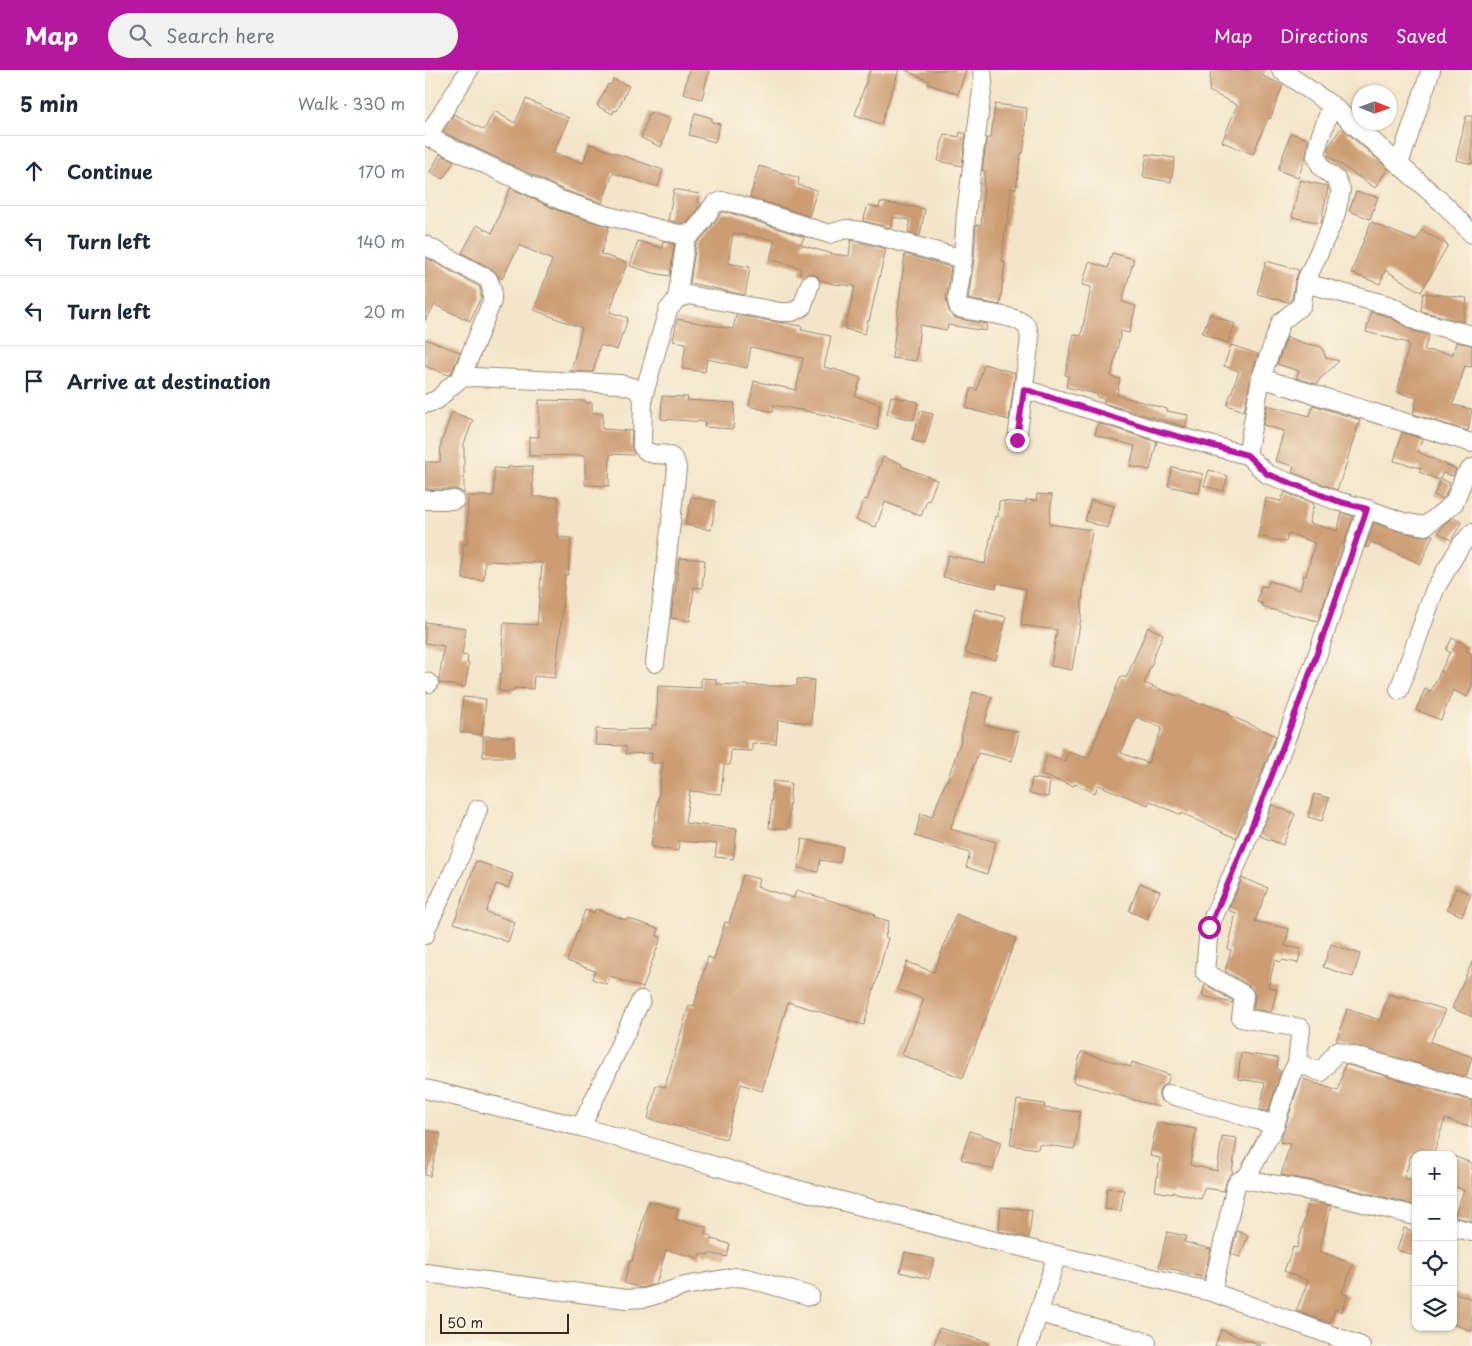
<!DOCTYPE html>
<html lang="en">
<head>
<meta charset="utf-8">
<style>
	:root { --surface:#fff; --page:#f2f2f3; --text:#1f2937; --muted:#747a83; --line:#e0e1e3; --accent:#b5179e }
	body { margin:0; font-family:"Playpen Sans",sans-serif; background:var(--page); color:var(--text) }
	.controls { position:absolute; right:15px; bottom:15px; display:grid; overflow:hidden; border-radius:10px; box-shadow:0 1px 4px #0004 }
	.controls button { width:45px; height:45px; display:grid; place-items:center; padding:0; border:0; border-bottom:1px solid var(--line); background:var(--surface); color:var(--text); font:25px sans-serif }
	.compass { position:absolute; left:927px; top:15px; width:45px; height:45px; border-radius:50%; background:var(--surface); box-shadow:0 1px 4px #0004; rotate:91deg }
	.scale { position:absolute; left:15px; bottom:12px; width:129px; box-sizing:border-box; padding-left:5px; border:2px solid #3b2a1e; border-top:0; font-size:14px; line-height:18px; white-space:nowrap; color:#3b2a1e; -webkit-text-stroke:4px #fcf5e5; paint-order:stroke }
	.stop { position:absolute; width:15px; height:15px; margin:-11px; border:4px solid #b5179e; border-radius:50%; background:#fff }
	.stop.end { background:#b5179e; border-color:#fff; box-shadow:0 1px 5px #0008 }
	.list { margin:0; padding:0; list-style:none }
	h2 { display:flex; justify-content:space-between; align-items:center; height:65px; margin:0; padding:0 20px; font-size:21px }
	h2 small { font-size:16px; font-weight:400; color:var(--muted) }
	.list li { display:grid; grid-template-columns:32px 1fr auto; gap:15px; align-items:center; box-sizing:border-box; height:70px; padding:0 20px; border-top:1px solid var(--line) }
	.list b { display:block; font-size:19px; white-space:nowrap }
	.list em { font-size:16px; font-style:normal; color:var(--muted) }
	.icon { flex:none; width:28px; height:28px; fill:none; stroke:currentColor; stroke-width:2; stroke-linecap:round; stroke-linejoin:round }
	.map { position:relative; flex:none; width:1047px; height:1276px; overflow:hidden }
	header { display:flex; align-items:center; gap:30px; box-sizing:border-box; height:70px; padding:0 25px; background:var(--accent); color:#fff }
	header strong { font-size:24px }
	nav { display:flex; gap:28px; margin-inline-start:auto; font-size:18px }
	.search { width:350px; height:45px; background:var(--page); display:flex; align-items:center; gap:12px; box-sizing:border-box; padding:0 18px; border-radius:28px; color:var(--muted); font-size:19px }
	main { display:flex }
	aside { flex:1; background:var(--surface) }
	.map>svg:first-child { display:block }
	.building { fill:#cc9c73; fill-rule:evenodd }
	.lines { fill:none; stroke-linecap:round; stroke-linejoin:round }
	.minor-casing { stroke:#978874; stroke-width:20 }
	.minor { stroke:#fff; stroke-width:18 }
	.route { stroke:#b5179e; stroke-width:6 }
</style>
</head>
<body>
<header>
<strong>Map</strong>
<div class="search"><svg class="icon" aria-label="search" viewBox="0 0 24 24"><circle cx="10" cy="10" r="6"/><path d="M15 15l6 6"/></svg>Search here</div>
<nav><a>Map</a><a>Directions</a><a>Saved</a></nav>
</header>
<main>
<aside>
<h2>5 min<small>Walk · 330 m</small></h2>
<ul class="list">
<li><svg class="icon" aria-label="ahead" viewBox="0 0 24 24"><path d="M12 20V5M6 11l6-6 6 6"/></svg><div><b>Continue</b></div><em>170 m</em></li>
<li><svg class="icon" aria-label="left" viewBox="0 0 24 24"><path d="M17 20v-9H6M10 6l-5 5 5 5"/></svg><div><b>Turn left</b></div><em>140 m</em></li>
<li><svg class="icon" aria-label="left" viewBox="0 0 24 24"><path d="M17 20v-9H6M10 6l-5 5 5 5"/></svg><div><b>Turn left</b></div><em>20 m</em></li>
<li><svg class="icon" aria-label="arrive" viewBox="0 0 24 24"><path d="M6 21V4h12l-3 4 3 4H6"/></svg><div><b>Arrive at destination</b></div></li>
</ul>
</aside>
<div class="map">
<svg width="1047" height="1276" viewBox="0 0 1047 1276">
	<rect width="100%" height="100%" fill="#fcf5e5"/>
	<filter id="ink" filterUnits="userSpaceOnUse"><feTurbulence type="fractalNoise" baseFrequency=".02" numOctaves="2"/><feDisplacementMap in="SourceGraphic" scale="10" xChannelSelector="R" yChannelSelector="G"/><feConvolveMatrix kernelMatrix="1 2 1 2 8 2 1 2 1" color-interpolation-filters="sRGB"/></filter>
	<filter id="wash" filterUnits="userSpaceOnUse"><feTurbulence type="fractalNoise" baseFrequency=".0096" numOctaves="4" result="noise"/><feDisplacementMap in="SourceGraphic" scale="20" xChannelSelector="R" yChannelSelector="G"/><feGaussianBlur stdDeviation="1.12" result="paint"/><feColorMatrix in="noise" values="0 0 0 0 0 0 0 0 0 0 0 0 0 0 0 0 0 1.4 0 .05"/><feComposite in="paint" operator="in"/></filter>
	<g filter="url(#wash)">
		<rect width="100%" height="100%" fill="#f3e5c9"/>
		<g id="blocks">
			<g class="building">
				<polygon points="264,0 284,0 277,29 258,24"/>
				<polygon points="445,0 474,0 456,54 430,45"/>
				<polygon points="480,0 541,0 533,24 503,14 504,11"/>
				<polygon points="786,0 840,0 838,6 858,15 845,49 843,48 828,84 797,72 812,35 784,21"/>
				<polygon points="188,9 204,16 192,41 189,40 188,44 172,36 183,14 186,15"/>
				<polygon points="101,29 144,48 128,83 158,93 165,74 238,100 233,117 188,103 177,133 139,120 18,62 29,44 59,60 69,41 90,53"/>
				<polygon points="570,34 602,38 600,61 601,62 598,83 596,83 591,119 586,118 583,154 581,153 577,191 580,192 575,235 543,229 549,190 551,155 556,155 560,101 557,100 562,68 566,68"/>
				<polygon points="225,42 245,49 236,77 216,68"/>
				<polygon points="270,43 287,48 287,52 295,54 290,72 264,65"/>
				<polygon points="1041,46 1047,46 1047,94 1031,90"/>
				<polygon points="916,58 963,98 950,118 903,86 904,76"/>
				<polygon points="535,62 541,64 537,96 513,91 519,64 534,67"/>
				<polygon points="866,63 883,69 881,86 873,108 853,100"/>
				<polygon points="15,84 29,91 18,109 5,102"/>
				<polygon points="722,84 750,88 746,112 718,107"/>
				<polygon points="334,96 374,108 373,115 392,120 384,146 325,127"/>
				<polygon points="875,110 902,116 903,118 896,153 867,147"/>
				<polygon points="85,118 132,140 184,157 176,184 202,193 195,213 194,213 185,242 203,248 198,264 197,264 192,280 175,275 168,302 146,301 157,258 109,240 127,190 94,175 77,209 74,207 68,200 37,183 52,155 67,163"/>
				<polygon points="249,119 274,124 272,132 277,133 262,153 254,153 243,150"/>
				<polygon points="931,122 953,127 945,149 924,141"/>
				<polygon points="455,132 500,139 495,166 483,163 485,150 468,147 466,158 438,151 443,135 454,138"/>
				<polygon points="298,142 306,143 379,167 376,175 408,184 424,186 426,170 461,179 444,251 443,250 440,264 420,259 430,216 409,214 395,210 393,207 388,204 383,204 379,206 375,204 376,198 345,189 350,170 308,163 303,193 325,197 320,225 265,213 271,174 285,159 296,143"/>
				<polygon points="946,152 991,171 997,160 1023,175 996,222 960,200 955,214 926,203"/>
				<polygon points="213,171 237,178 238,171 249,174 245,206 228,203 205,196"/>
				<polygon points="687,183 709,189 697,232 711,236 704,263 696,261 686,307 695,309 692,325 742,339 742,341 763,345 761,357 678,333 680,329 672,327 672,324 641,317 643,306 640,305 649,264 656,266 666,217 657,215 664,192 683,198"/>
				<polygon points="480,184 526,197 521,230 524,241 527,246 531,248 562,254 561,261 523,255 522,260 495,255 491,291 467,288"/>
				<polygon points="0,187 55,217 56,227 45,251 10,235 0,251"/>
				<polygon points="841,191 874,200 870,211 867,229 863,232 832,224"/>
				<polygon points="998,223 1042,228 1038,252 996,241"/>
				<polygon points="946,242 962,246 989,261 1004,265 999,280 1028,284 1031,272 1047,275 1047,297 1040,296 1028,335 1047,339 1043,361 988,344 992,328 972,322 984,276 983,276 983,273 941,262"/>
				<polygon points="785,244 810,254 803,273 777,263"/>
				<polygon points="311,245 377,256 376,260 406,266 399,297 412,300 436,308 430,326 455,334 452,360 401,345 349,335 348,342 324,336 329,311 371,320 378,288 326,277 322,298 282,289 280,302 257,299 261,273 248,271 252,249 308,259"/>
				<polygon points="862,267 881,274 894,276 897,278 901,288 914,291 894,310 892,314 871,308 874,301 852,294"/>
				<polygon points="0,269 35,282 27,302 23,305 0,296"/>
				<polygon points="806,275 833,284 826,306 819,341 802,335 814,301 799,296"/>
				<polygon points="559,294 590,303 584,350 541,338 546,318 552,320"/>
				<polygon points="237,326 263,327 262,330 310,333 308,359 279,357 280,352 236,349"/>
				<polygon points="466,326 493,332 489,350 462,344"/>
				<polygon points="114,330 161,331 161,333 167,333 167,343 178,343 177,359 207,361 206,376 209,385 185,384 184,416 160,415 160,385 104,386 104,367 114,367"/>
				<polygon points="842,335 885,346 888,335 935,350 922,390 923,390 912,420 867,402 869,396 850,391 859,361 838,355"/>
				<polygon points="495,341 508,344 500,374 487,370"/>
				<polygon points="27,342 48,350 39,374 39,424 35,421 30,419 0,419 0,392 15,392 16,373"/>
				<polygon points="673,353 732,372 725,400 705,396 710,376 670,365"/>
				<polygon points="977,362 997,369 993,382 1031,399 1028,406 1018,403 1014,410 994,402 996,398 969,391"/>
				<polygon points="458,387 477,394 476,396 512,410 504,431 502,430 496,446 460,432 451,457 431,450 439,429 442,430"/>
				<polygon points="107,396 108,427 133,427 133,467 146,468 143,505 140,505 136,554 130,608 109,606 108,619 89,618 88,622 74,621 75,603 77,604 79,576 77,576 79,553 112,555 117,493 60,491 59,510 38,509 38,474 42,474 43,426 69,426 69,398 84,399 83,397"/>
				<polygon points="747,397 778,404 774,423 743,416"/>
				<polygon points="784,400 803,406 798,421 779,416"/>
				<polygon points="1016,409 1025,413 1020,426 1017,429 1009,425"/>
				<polygon points="860,422 889,434 884,453 912,461 917,443 928,446 893,551 837,537 838,534 832,532 836,516 842,517 844,511 875,520 879,505 881,506 890,473 863,463 861,472 833,466 841,428 856,431"/>
				<polygon points="612,424 627,425 624,454 667,460 658,517 656,548 647,600 626,596 632,560 596,555 601,519 572,513 571,518 518,507 523,485 560,494 570,446 573,447 574,431 601,433 601,430 611,431"/>
				<polygon points="266,427 291,431 286,460 261,455"/>
				<polygon points="666,430 689,436 683,458 660,451"/>
				<polygon points="1028,447 1037,453 1026,470 1014,463 1019,454"/>
				<polygon points="949,453 976,462 998,466 1006,465 1008,465 996,494 946,472 943,478 940,477"/>
				<polygon points="254,488 280,490 277,518 269,517 265,551 246,548 249,524 250,524"/>
				<polygon points="550,539 581,547 571,590 540,583"/>
				<polygon points="0,552 41,558 37,585 43,586 42,593 44,593 40,617 14,613 14,609 19,576 0,573"/>
				<path d="M723,557L738,564L727,590L728,591L719,613L752,626L753,625L777,635L778,633L804,643V645L851,666L811,768L757,743L756,745L725,731L723,735L673,715L670,723L650,714L649,716L616,705L622,685L640,691L643,682L663,688L696,606L701,608ZM711,647L737,658L723,693L696,683Z"/>
				<polygon points="1027,568 1043,576 1041,581 1047,584 1047,616 1042,627 1028,620 1016,650 991,640 1000,619 1006,621 1025,582 1021,580"/>
				<polygon points="276,608 291,609 291,614 342,616 372,616 372,609 389,610 386,653 353,650 351,674 327,673 327,681 306,680 305,695 299,695 296,724 265,721 260,753 312,759 308,789 290,787 292,774 254,771 253,781 226,777 238,693 226,693 227,683 201,684 201,676 170,675 171,659 192,660 227,659 227,655 231,655 233,616 276,618"/>
				<polygon points="548,622 567,627 559,655 594,662 587,691 553,683 541,718 525,759 571,772 562,804 541,797 545,783 490,766 496,743 507,747 521,711 522,711 536,670 535,670"/>
				<polygon points="38,627 61,629 57,665 35,662"/>
				<polygon points="58,666 89,667 89,687 58,687"/>
				<polygon points="607,708 625,711 623,727 604,723"/>
				<polygon points="348,711 366,713 363,759 344,758"/>
				<polygon points="889,724 904,728 897,751 883,747"/>
				<polygon points="847,735 870,744 858,775 835,766"/>
				<polygon points="377,769 418,777 415,793 395,790 393,802 373,798"/>
				<polygon points="51,791 88,804 83,818 71,814 61,842 90,852 83,872 29,853"/>
				<polygon points="318,805 334,809 332,817 369,828 371,820 450,844 449,847 464,851 460,867 463,868 439,955 363,932 337,1021 316,1014 301,1069 223,1049 231,1015 240,1017 264,935 269,936 283,887 289,889 300,852 304,853"/>
				<polygon points="817,808 843,818 830,851 864,859 860,876 876,879 873,893 857,890 856,892 850,890 843,917 852,919 846,942 828,939 830,926 828,920 824,916 800,901 806,880 803,879 811,843 803,840"/>
				<polygon points="715,813 735,821 730,832 729,832 722,849 704,841"/>
				<polygon points="1031,818 1046,824 1037,846 1022,839"/>
				<polygon points="170,839 201,850 202,848 234,859 232,866 236,867 218,918 185,906 182,914 167,909 170,901 142,891 160,840 169,843"/>
				<polygon points="531,844 591,868 538,1008 477,985 499,929 472,919 482,892 509,902"/>
				<polygon points="906,874 935,884 928,907 898,897"/>
				<polygon points="1047,892 1047,947 1027,938"/>
				<polygon points="780,914 808,931 807,933 777,926"/>
				<polygon points="964,924 976,928 976,926 1021,940 1005,972 1047,987 1041,1007 911,971 922,939 955,950"/>
				<polygon points="656,982 706,997 707,992 745,1005 742,1014 737,1016 734,1021 734,1026 736,1031 734,1037 648,1012"/>
				<polygon points="816,983 853,988 852,999 856,1001 843,1042 835,1040 840,1013 813,1009"/>
				<polygon points="920,994 1047,1031 1047,1058 1020,1049 1008,1085 986,1085 979,1108 991,1111 991,1135 905,1114 856,1105 865,1074 855,1072 876,1008 913,1021"/>
				<polygon points="592,1030 620,1034 619,1038 655,1042 650,1079 614,1074 613,1079 585,1075"/>
				<polygon points="732,1052 771,1059 765,1095 792,1101 797,1066 812,1068 807,1103 802,1109 799,1121 779,1118 776,1129 748,1122 748,1124 730,1121 735,1088 725,1086"/>
				<polygon points="0,1060 16,1064 5,1106 0,1105"/>
				<polygon points="545,1061 576,1072 568,1100 536,1089"/>
				<polygon points="1028,1086 1047,1093 1047,1151 1029,1147 1039,1120 1028,1116"/>
				<polygon points="682,1118 699,1120 696,1141 680,1139"/>
				<polygon points="223,1131 253,1139 250,1149 282,1157 280,1164 287,1166 286,1169 305,1174 302,1187 283,1183 283,1185 275,1183 274,1188 241,1180 231,1214 216,1218 199,1213 205,1191 207,1191"/>
				<polygon points="884,1132 906,1136 894,1181 928,1194 917,1223 923,1225 916,1242 910,1239 905,1253 871,1241 883,1211 859,1201 868,1177 872,1178"/>
				<polygon points="576,1137 607,1140 604,1168 574,1161"/>
				<polygon points="979,1158 991,1162 991,1186 972,1180"/>
				<polygon points="812,1161 823,1165 815,1187 806,1184"/>
				<polygon points="742,1162 761,1166 759,1172 786,1179 779,1208 752,1200 734,1197"/>
				<polygon points="480,1182 509,1189 504,1209 475,1202"/>
				<polygon points="1028,1222 1047,1229 1047,1261 1028,1254"/>
				<polygon points="514,1258 562,1272 562,1276 509,1276"/>
				<polygon points="796,1260 836,1275 835,1276 790,1276"/>
			</g>
		</g>
	</g>
	<g filter="url(#ink)">
		<use href="#blocks" fill-opacity="0" stroke="#978874" stroke-width="1"/>
		<g class="lines">
			<defs>
				<g id="minor">
					<path d="M557,0L558,13L541,144L538,189L532,231L534,238C550,243 588,244 599,254C603,257 604,263 605,268L592,370"/>
					<polyline points="856,0 909,37 1020,135 1047,164"/>
					<polyline points="907,35 894,70 891,86 897,98 911,109 916,120 910,147 880,213 877,235 856,252 836,308 822,385 842,404 912,431 942,439 978,452 1000,456 1029,433 1040,405 1047,398"/>
					<polyline points="1,66 135,130 180,145 253,164 267,163 277,152 289,134 297,131 309,133 404,164 421,159 436,161 538,189"/>
					<polyline points="0,67 9,56 44,0"/>
					<polyline points="974,94 1006,0"/>
					<polyline points="0,175 63,209 67,219 67,231 36,308"/>
					<polyline points="880,213 966,236 992,251 1047,265"/>
					<polyline points="252,229 261,168 267,163"/>
					<polyline points="836,308 1047,373"/>
					<polyline points="599,319 733,361 822,385"/>
					<polyline points="218,327 243,240 252,229 264,225 355,242 367,242 377,237 385,214"/>
					<path d="M0,334L12,330L25,317L36,308L49,307L195,314L210,318L218,327L217,376C227,393 248,374 252,398L230,593"/>
					<polyline points="0,430 30,430"/>
					<polyline points="0,612 4,613"/>
					<polyline points="974,620 1010,519 1036,475 1047,463"/>
					<polyline points="0,865 1,859 34,789 53,739"/>
					<polyline points="872,993 896,1002 912,981 1047,1020"/>
					<polyline points="0,1019 156,1057 359,1116 562,1169 787,1222 936,1276"/>
					<polyline points="744,1024 850,1055"/>
					<polyline points="156,1057 216,930"/>
					<polyline points="818,1109 822,1107 850,1055 865,1007 872,993 876,958 816,948 819,925 780,902 784,857 812,794 836,735 892,586 942,439"/>
					<polyline points="1028,1157 1047,1162"/>
					<polyline points="0,1203 201,1229 220,1228 260,1216 299,1209 311,1207 322,1208 385,1226"/>
					<polyline points="787,1222 811,1115 814,1111 818,1109 902,1124 991,1146"/>
					<polyline points="614,1243 722,1272"/>
					<polyline points="603,1276 632,1185"/>
				</g>
			</defs>
			<use href="#minor" class="minor-casing"/>
			<use href="#minor" class="minor"/>
		</g>
	</g>
	<g class="lines" filter="url(#ink)">
		<path class="route" d="M592,370L599,319L733,361L822,385L842,404L912,431L942,439C894,580 845,721 784,857"/>
	</g>
</svg>
<div class="controls">
<button>+</button>
<button>−</button>
<button><svg class="icon" aria-label="locate" viewBox="0 0 24 24"><circle cx="12" cy="12" r="6"/><path d="M12 2v4M12 18v4M2 12h4M18 12h4"/></svg></button>
<button><svg class="icon" aria-label="layers" viewBox="0 0 24 24"><path d="M12 4l9 5-9 5-9-5zM3 14l9 5 9-5"/></svg></button>
</div>
<svg class="compass" viewBox="-18 -18 36 36"><path d="M0-13l5 13h-10z" fill="#e53935"/><path d="M0 13l5-13h-10z" fill="#747a83"/></svg>
<div class="scale">50 m</div>
<div class="stop" style="left:784px;top:857px"></div>
<div class="stop end" style="left:592px;top:370px"></div>
</div>
</main>
</body>
</html>
